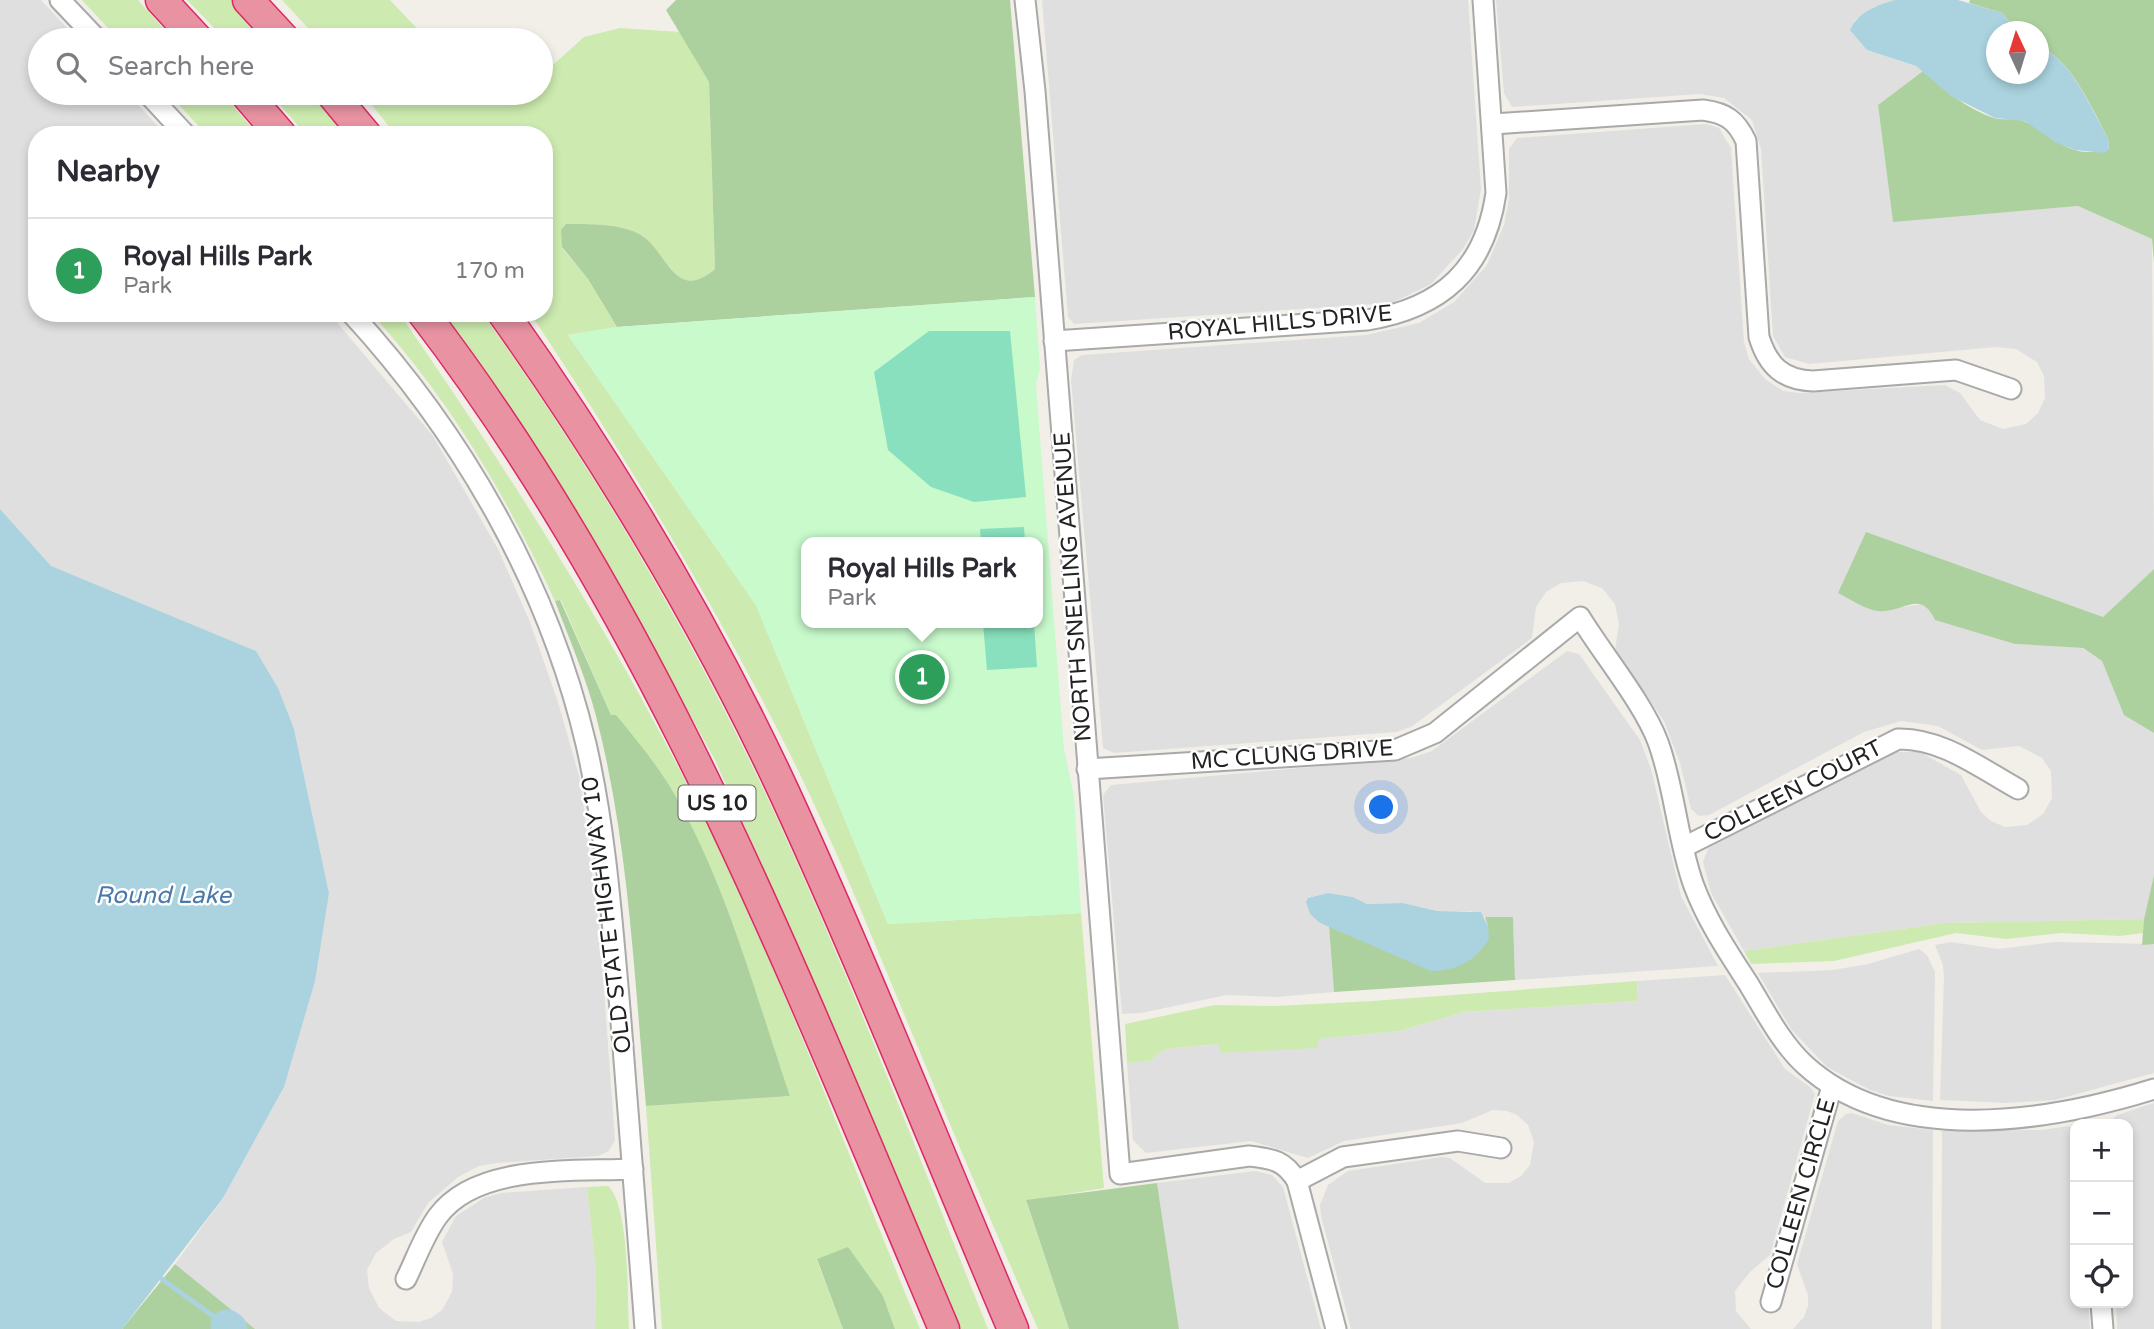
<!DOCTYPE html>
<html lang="en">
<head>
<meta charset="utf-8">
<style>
	:root { --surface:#fff; --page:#f2f2f3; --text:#2b2b33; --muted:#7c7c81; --line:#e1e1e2; --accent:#0f766e }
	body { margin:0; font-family:"Varela Round",sans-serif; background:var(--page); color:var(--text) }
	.controls { position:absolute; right:21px; bottom:21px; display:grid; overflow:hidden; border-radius:14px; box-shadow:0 4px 10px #0003 }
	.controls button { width:63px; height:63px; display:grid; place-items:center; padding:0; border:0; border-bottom:2px solid var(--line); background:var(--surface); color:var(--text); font:35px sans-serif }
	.compass { position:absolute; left:1986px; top:21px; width:63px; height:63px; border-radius:50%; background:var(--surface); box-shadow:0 4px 10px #0003; rotate:356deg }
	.you { position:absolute; left:1382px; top:808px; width:24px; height:24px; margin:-18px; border:5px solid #fff; border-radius:50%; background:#1a73e8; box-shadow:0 0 0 10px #1a73e833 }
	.badge { display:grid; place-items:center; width:46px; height:46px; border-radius:50%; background:var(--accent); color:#fff; font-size:23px; font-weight:700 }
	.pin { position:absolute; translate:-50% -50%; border:4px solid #fff; box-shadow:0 2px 7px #0006 }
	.popup { position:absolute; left:801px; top:537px; width:242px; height:91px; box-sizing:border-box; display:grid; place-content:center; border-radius:14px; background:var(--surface); filter:drop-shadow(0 2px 5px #0005); font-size:23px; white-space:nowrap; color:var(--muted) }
	.popup b { font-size:26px; color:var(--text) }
	.popup::after { content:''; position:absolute; left:50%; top:100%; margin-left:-14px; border:14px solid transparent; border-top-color:var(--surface) }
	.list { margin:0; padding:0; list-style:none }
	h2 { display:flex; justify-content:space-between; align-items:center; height:91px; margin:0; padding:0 28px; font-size:30px }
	h2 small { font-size:23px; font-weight:400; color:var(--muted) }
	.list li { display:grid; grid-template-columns:46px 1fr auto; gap:21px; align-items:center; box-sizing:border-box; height:105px; padding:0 28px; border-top:2px solid var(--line) }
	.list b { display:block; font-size:26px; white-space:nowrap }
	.list p { margin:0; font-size:23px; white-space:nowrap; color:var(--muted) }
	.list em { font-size:23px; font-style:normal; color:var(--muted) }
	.icon { flex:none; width:38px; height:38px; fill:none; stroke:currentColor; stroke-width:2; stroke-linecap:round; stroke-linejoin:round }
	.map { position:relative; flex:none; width:2154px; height:1329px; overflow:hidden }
	.search { position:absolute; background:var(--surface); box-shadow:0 4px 10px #0003; left:28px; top:28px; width:525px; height:77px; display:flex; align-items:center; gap:18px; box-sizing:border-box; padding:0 24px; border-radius:38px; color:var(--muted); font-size:26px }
	.panel { position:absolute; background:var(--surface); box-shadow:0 4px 10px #0003; left:28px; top:126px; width:525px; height:196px; border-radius:28px }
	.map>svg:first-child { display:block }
	.residential { fill:#e0dfdf }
	.grass { fill:#cdebb0 }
	.forest { fill:#add19e }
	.park { fill:#c8facc; fill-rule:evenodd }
	.pitch { fill:#88e0be }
	.water { fill:#aad3df }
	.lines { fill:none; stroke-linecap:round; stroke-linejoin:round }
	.stream { stroke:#aad3df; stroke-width:5 }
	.river { stroke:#aad3df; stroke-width:33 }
	.minor-casing { stroke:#a9a9a9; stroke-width:23 }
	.highway-casing { stroke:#dc2a67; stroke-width:33 }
	.minor { stroke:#fff; stroke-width:19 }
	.highway { stroke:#e892a2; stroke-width:30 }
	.labels { text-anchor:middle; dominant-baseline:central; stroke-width:5; stroke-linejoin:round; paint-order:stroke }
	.shield { fill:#fff; stroke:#646464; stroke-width:2 }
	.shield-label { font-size:21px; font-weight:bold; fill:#222 }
	.street-label { font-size:23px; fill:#222; stroke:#fff }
	.water-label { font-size:24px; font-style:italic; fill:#4a7aab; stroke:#fff }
</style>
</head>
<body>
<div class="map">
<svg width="2154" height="1329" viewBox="0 0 2154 1329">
	<rect width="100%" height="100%" fill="#f2efe9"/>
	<g class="residential">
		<polygon points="0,0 41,0 78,40 40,40 40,93 127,93 166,135 37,135 37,313 329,313 433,436 498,549 530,622 558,702 580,779 600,935 615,1140 609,1151 598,1156 497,1163 479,1166 458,1177 428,1203 411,1232 394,1239 376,1253 367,1270 369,1288 379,1308 396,1321 419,1322 431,1318 442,1310 452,1292 453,1274 442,1242 456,1216 484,1198 501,1193 587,1187 596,1273 595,1329 255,1329 175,1264 223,1198 284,1087 329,893 294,729 256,651 50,566 0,509"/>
		<polygon points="1042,0 1468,0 1481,189 1474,230 1463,249 1431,284 1392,303 1074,324 1068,317"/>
		<polygon points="1496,0 1895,0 1874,7 1854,21 1867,50 1916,66 1923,71 1878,105 1893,221 2078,206 2152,239 2154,569 2103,617 1988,577 1878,611 1921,604 2015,644 2082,648 2102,661 2124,714 2154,733 2154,875 2144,919 1945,923 1744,951 1711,893 1703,862 1708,848 1894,752 1920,752 1961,775 1981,812 1991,821 2005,827 2027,825 2043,814 2052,798 2051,771 2042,758 2019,746 1982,750 1938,726 1901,721 1864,732 1709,815 1699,816 1691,809 1680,763 1664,721 1615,650 1619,624 1615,604 1602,588 1583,581 1561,583 1546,592 1536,607 1532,638 1411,727 1396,732 1114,753 1103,748 1071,380 1074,360 1082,355 1366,335 1419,323 1454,302 1487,265 1504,225 1509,199 1509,149 1517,138 1706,124 1719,128 1731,148 1744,342 1749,359 1765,379 1783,391 1800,393 1945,385 1960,393 1980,420 2003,429 2026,424 2038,413 2045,398 2044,376 2037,362 2016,349 1996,347 1809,364 1785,357 1773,336 1761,149 1752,120 1724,98 1700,94 1512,107 1504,93"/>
		<polygon points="1567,651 1579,654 1640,740 1651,769 1681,896 1718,966 1515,980 1513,917 1485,917 1472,911 1437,911 1403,903 1367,904 1353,897 1328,893 1308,898 1306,903 1320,923 1329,926 1334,992 1276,997 1227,995 1141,1013 1122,1014 1103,795 1111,785 1411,758 1432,751"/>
		<polygon points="1951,942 1998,949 2055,942 2154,944 2154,1073 2055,1100 2007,1103 1940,1100 1944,977 1943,965 1935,945"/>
		<polygon points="1919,949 1927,955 1935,972 1933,1101 1889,1096 1870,1090 1827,1067 1791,1029 1758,973 1833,970 1868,964"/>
		<polygon points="1725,975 1785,1069 1810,1087 1815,1094 1770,1255 1750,1272 1735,1291 1736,1311 1751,1329 1351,1329 1321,1216 1320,1205 1328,1185 1348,1171 1442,1157 1450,1158 1485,1183 1509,1183 1521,1176 1530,1165 1534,1142 1528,1125 1517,1115 1507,1111 1493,1110 1462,1123 1344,1141 1308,1158 1251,1141 1146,1153 1133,1140 1127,1063 1150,1061 1165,1049 1219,1044 1221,1053 1318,1047 1317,1039 1399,1031 1464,1012 1638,1001 1637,981"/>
		<polygon points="2154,1103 2154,1329 2117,1329 2116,1303 2128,1303 2128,1124 2108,1124 2117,1115"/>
		<polygon points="1852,1113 1888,1125 1933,1130 1932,1329 1793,1329 1804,1317 1808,1306 1808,1295 1797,1264 1838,1121 1846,1114"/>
		<polygon points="2068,1126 2075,1130 2075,1303 2088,1303 2090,1329 1941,1329 1942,1131 2042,1130"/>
		<polygon points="1255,1171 1272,1175 1283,1187 1321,1329 1179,1329 1157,1183"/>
	</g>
	<g class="grass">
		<polygon points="82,0 138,0 174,40 119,40"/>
		<polygon points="187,0 231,0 267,40 226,40"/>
		<polygon points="282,0 390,0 428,40 319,40"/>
		<path d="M620,28L680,32L709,81L715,269C674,304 667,250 641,235C621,223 589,224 566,224L562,248L588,279L617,327L568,335L756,605L888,924L1081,913L1104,1188L1026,1201L1069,1329H1038C997,1235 956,1140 917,1045C875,945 835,843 786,746C710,596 623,453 530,313H544V135H396L362,93H541V69L554,64L584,37Z"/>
		<polygon points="168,93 222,93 258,135 207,135"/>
		<polygon points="270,93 311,93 347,135 306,135"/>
		<path d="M371,313H399C518,485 630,662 720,851C794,1007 854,1170 920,1329H895L883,1296L817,1260L843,1329H662L646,1106L790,1096L681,805L616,715H611L561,600L555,601C506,495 450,400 371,313Z"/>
		<path d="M443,313H482C595,470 695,641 776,816C853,984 919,1157 988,1329H958L814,982L715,760L623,592L561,489Z"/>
		<polygon points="2144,919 2143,933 2120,936 2061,933 2006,939 1956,933 1834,961 1751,964 1744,951 1945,923"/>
		<polygon points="1637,981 1638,1001 1464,1012 1399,1031 1318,1039 1318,1048 1221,1053 1218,1044 1165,1049 1150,1061 1127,1063 1125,1024 1215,1005 1276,1006 1372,1001"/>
		<path d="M608,1186C630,1206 627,1297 629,1329H595L596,1273L587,1187Z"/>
	</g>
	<g class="forest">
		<path d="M676,0H1010L1035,297L617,327L588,279L562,247L561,230L566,224C589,224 621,223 641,235C667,250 674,304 715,269L709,82L666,10Z"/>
		<path d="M1970,0H2154V263L2152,239L2078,206L1893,222L1878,105L1923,71C1944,90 1967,109 1994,118C2004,121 2017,117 2026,122C2061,137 2064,160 2109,149L2108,138C2094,113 2069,54 2039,48L2038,32L2017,31L2002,13L1969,3Z"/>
		<path d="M1866,532L2103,617L2154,569V733L2124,715L2102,661L2083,648L2015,644L1935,620C1920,588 1903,614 1878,611C1866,610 1850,599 1838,593Z"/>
		<path d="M560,600L611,715H616C639,743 664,773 681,806C730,896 757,1000 790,1096L646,1106C634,976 629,843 596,716C586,677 569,639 555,601Z"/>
		<polygon points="2154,875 2154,944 2142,945 2144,919"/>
		<polygon points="1485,917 1513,917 1515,980 1334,992 1329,926 1431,970 1488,926"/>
		<polygon points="1157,1183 1179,1329 1069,1329 1026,1200"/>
		<polygon points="848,1247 883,1296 895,1329 843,1329 817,1259"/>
		<polygon points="175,1264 255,1329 122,1329"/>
	</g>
	<path class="park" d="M1035,297L1040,368L1036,385L1064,749L1074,796L1081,913L888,924L756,605L568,335L617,327ZM806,542H1038V623H806Z"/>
	<g class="pitch">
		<polygon points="929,331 1010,331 1026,497 974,502 931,487 888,450 874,372"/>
		<polygon points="1024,527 1025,542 981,542 980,529"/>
		<polygon points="983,623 1034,623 1037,667 987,670"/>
	</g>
	<g class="water">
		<path d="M1895,0H1958L2002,13L2017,31L1996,32V74H2038L2039,48C2069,54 2093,113 2108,138L2109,149L2105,153L2075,150L2055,142L2025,121L1995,118L1951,96L1916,66L1867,50L1850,30C1858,12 1877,5 1895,0Z"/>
		<polygon points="0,509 51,566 256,651 278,688 294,729 329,893 315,981 284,1087 223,1198 122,1329 0,1329"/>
		<path d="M1328,893L1353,897L1367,904L1403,903L1437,911L1481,912L1488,926L1489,938C1477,961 1456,971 1431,971L1320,923L1310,914L1306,902L1308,898Z"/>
	</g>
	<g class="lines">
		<polyline class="stream" points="159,1277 227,1326"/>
		<polyline class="river" points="227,1326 231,1329"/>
		<defs>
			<g id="minor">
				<polyline points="60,0 98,40"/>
				<path d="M1025,0L1035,91L1120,1174L1249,1156C1273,1159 1284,1160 1297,1181L1336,1329"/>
				<polyline points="147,93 186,135"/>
				<path d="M1493,124L1703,110C1726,113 1736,120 1746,141L1759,337C1768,366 1783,380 1813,381L1956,370L2011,389"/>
				<path d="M351,313C462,434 548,583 586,744C606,831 612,920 620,1009C628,1115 637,1222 645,1329"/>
				<path d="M1054,341L1367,320C1442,308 1485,269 1496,193L1483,0"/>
				<path d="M1087,769L1395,750L1435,733L1580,617C1602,653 1644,704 1658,742C1675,788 1677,840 1694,886C1707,921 1728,952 1748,983C1765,1011 1781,1043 1805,1065C1895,1147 2048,1122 2154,1089"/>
				<path d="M1684,847L1898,739C1942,738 1980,768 2018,789"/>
				<polyline points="1297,1181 1343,1157 1458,1141 1501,1148"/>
				<path d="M406,1279C416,1259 424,1235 438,1216C477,1163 574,1172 633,1169"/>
				<polyline points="1771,1302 1832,1086"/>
				<polyline points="2101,1303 2103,1329"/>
			</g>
			<g id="highway">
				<polyline points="161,0 198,40"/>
				<polyline points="248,0 285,40"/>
				<polyline points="245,93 281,135"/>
				<polyline points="331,93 366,135"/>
				<path d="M423,313C657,618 795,978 944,1329"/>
				<path d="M503,313C610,464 706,624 784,792C865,968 937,1150 1013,1329"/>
			</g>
		</defs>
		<use href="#minor" class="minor-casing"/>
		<use href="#highway" class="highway-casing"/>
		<use href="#minor" class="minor"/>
		<use href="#highway" class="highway"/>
	</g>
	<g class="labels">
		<rect class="shield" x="678.5" y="785.5" width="77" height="35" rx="5"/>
		<g class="shield-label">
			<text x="717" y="803">US 10</text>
		</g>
		<g class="street-label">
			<text transform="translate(1280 323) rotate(-5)">ROYAL HILLS DRIVE</text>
			<text transform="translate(1073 587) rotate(-94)">NORTH SNELLING AVENUE</text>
			<text transform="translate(1292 755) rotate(-4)">MC CLUNG DRIVE</text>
			<text transform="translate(1793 791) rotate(-27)">COLLEEN COURT</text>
			<text transform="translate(607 915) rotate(-97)">OLD STATE HIGHWAY 10</text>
			<text transform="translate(1801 1194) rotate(-74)">COLLEEN CIRCLE</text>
		</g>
		<g class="water-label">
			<text x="163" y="895">Round Lake</text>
		</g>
	</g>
</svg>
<div class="controls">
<button>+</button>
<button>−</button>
<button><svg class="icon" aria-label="locate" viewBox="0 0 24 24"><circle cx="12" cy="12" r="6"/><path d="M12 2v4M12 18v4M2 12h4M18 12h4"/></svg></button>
</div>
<svg class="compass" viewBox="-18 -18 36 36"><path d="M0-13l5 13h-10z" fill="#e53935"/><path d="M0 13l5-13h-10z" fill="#7c7c81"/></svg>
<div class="you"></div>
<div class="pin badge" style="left:922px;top:677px;background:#2e9e5b">1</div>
<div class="popup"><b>Royal Hills Park</b>Park</div>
<div class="search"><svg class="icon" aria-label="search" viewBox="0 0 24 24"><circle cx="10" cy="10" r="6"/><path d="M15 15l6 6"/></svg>Search here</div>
<section class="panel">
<h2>Nearby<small></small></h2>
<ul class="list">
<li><span class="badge" style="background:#2e9e5b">1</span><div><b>Royal Hills Park</b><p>Park</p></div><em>170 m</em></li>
</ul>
</section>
</div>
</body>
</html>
